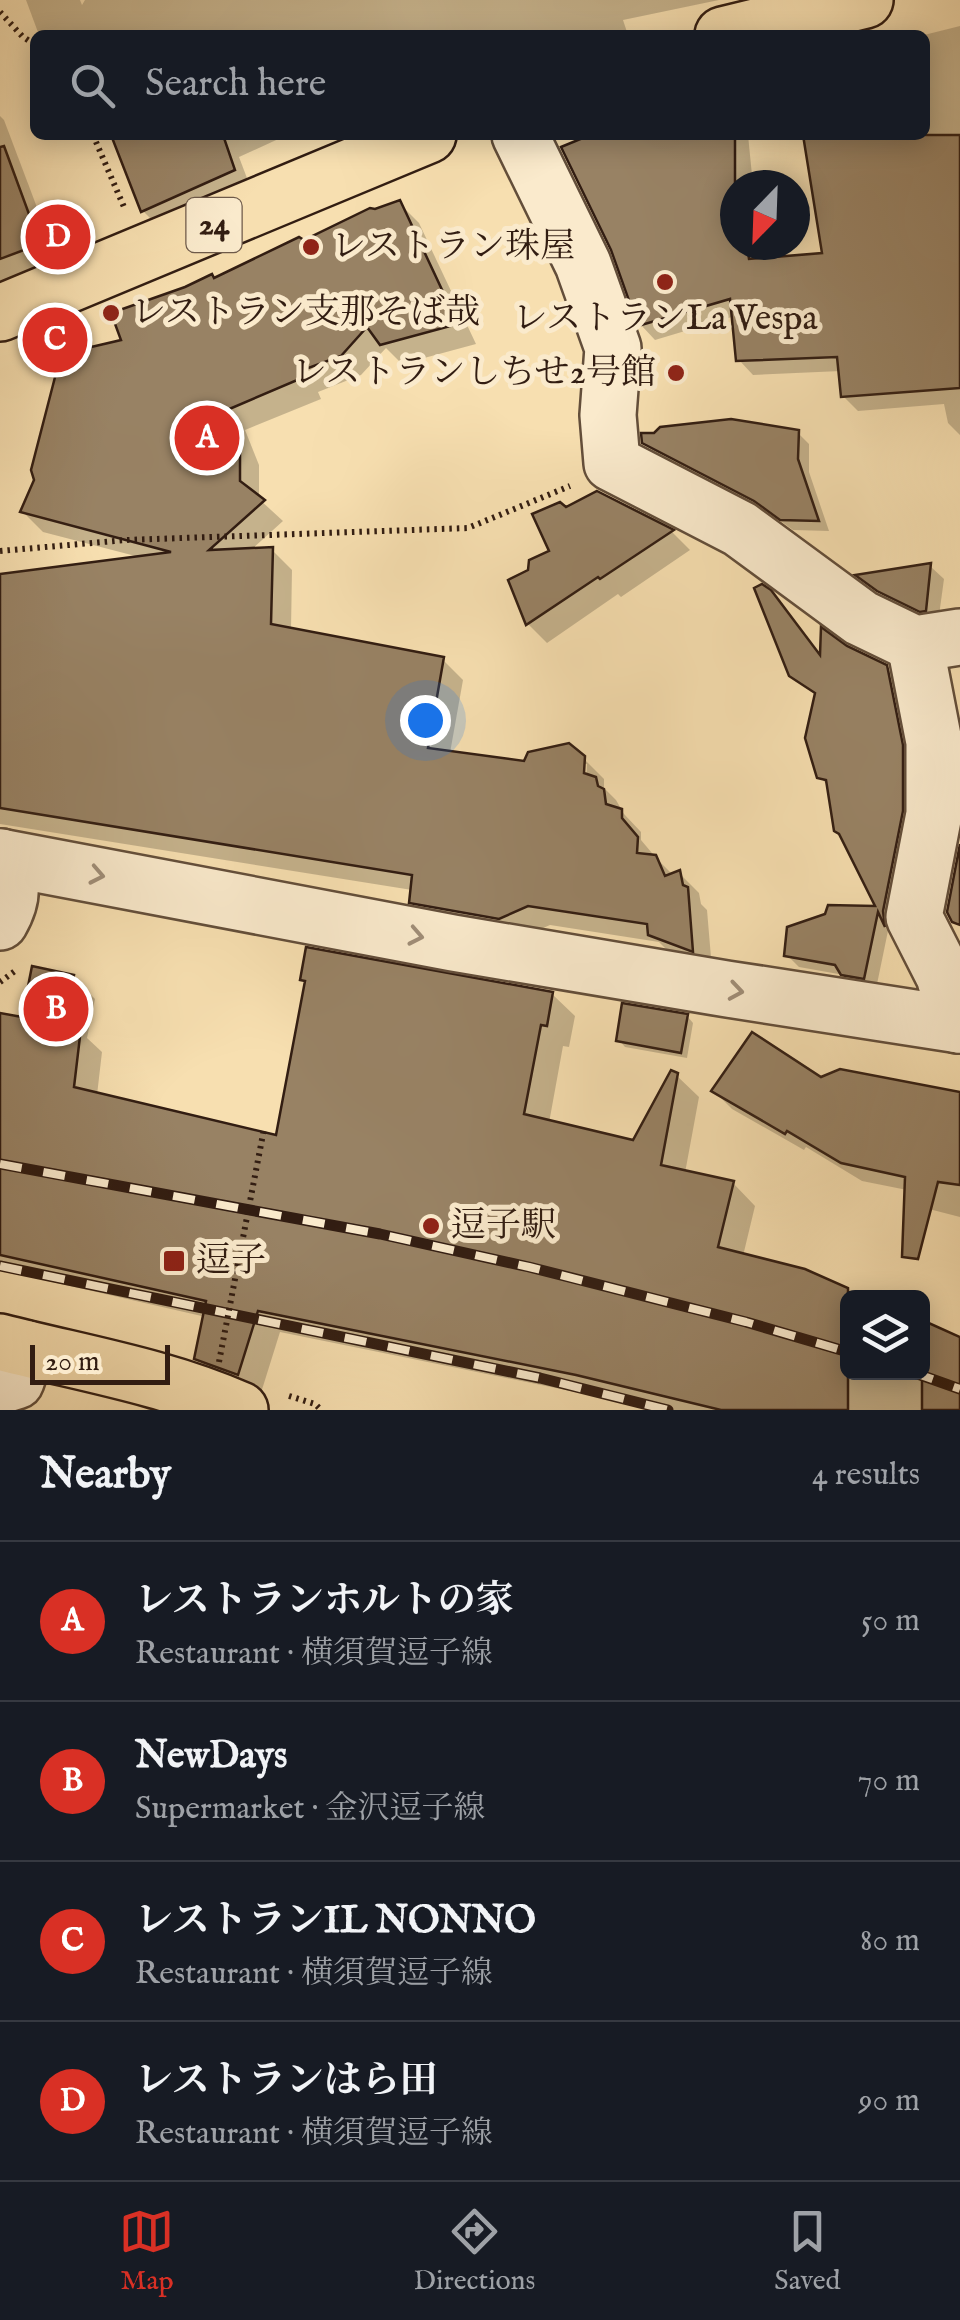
<!DOCTYPE html>
<html lang="en">
<head>
<meta charset="utf-8">
<style>
	:root { --surface:#171b24; --page:#20242c; --text:#f1f3f6; --muted:#9ea1a6; --line:#363941; --accent:#d93025 }
	body { margin:0; font-family:"IM FELL English","Noto Serif JP",serif; background:var(--page); color:var(--text) }
	.controls { position:absolute; right:30px; bottom:30px; display:grid; overflow:hidden; border-radius:15px; box-shadow:0 5px 25px #0003 }
	.controls button { width:90px; height:90px; display:grid; place-items:center; padding:0; border:0; border-bottom:2px solid var(--line); background:var(--surface); color:var(--text); font:50px sans-serif }
	.compass { position:absolute; left:720px; top:170px; width:90px; height:90px; border-radius:50%; background:var(--surface); box-shadow:0 5px 25px #0003; rotate:203deg }
	.scale { position:absolute; left:30px; bottom:25px; width:140px; box-sizing:border-box; padding-left:10px; border:5px solid #321d12; border-top:0; font-size:28px; line-height:35px; white-space:nowrap; color:#321d12; -webkit-text-stroke:8px #faeacc; paint-order:stroke }
	.you { position:absolute; left:425px; top:720px; width:35px; height:35px; margin:-25px; border:8px solid #fff; border-radius:50%; background:#1a73e8; box-shadow:0 0 0 15px #1a73e833 }
	.badge { display:grid; place-items:center; width:65px; height:65px; border-radius:50%; background:var(--accent); color:#fff; font-size:32px; font-weight:700 }
	.pin { position:absolute; translate:-50% -50%; border:5px solid #fff; box-shadow:0 2px 10px #0006 }
	.list { margin:0; padding:0; list-style:none }
	h2 { display:flex; justify-content:space-between; align-items:center; height:130px; margin:0; padding:0 40px; font-size:42px }
	h2 small { font-size:32px; font-weight:400; color:var(--muted) }
	.list li { display:grid; grid-template-columns:65px 1fr auto; gap:30px; align-items:center; box-sizing:border-box; height:160px; padding:0 40px; border-top:2px solid var(--line) }
	.list b { display:block; font-size:38px; white-space:nowrap }
	.list p { margin:0; font-size:32px; white-space:nowrap; color:var(--muted) }
	.list em { font-size:32px; font-style:normal; color:var(--muted) }
	.icon { flex:none; width:55px; height:55px; fill:none; stroke:currentColor; stroke-width:2; stroke-linecap:round; stroke-linejoin:round }
	.map { position:relative; flex:none; width:960px; height:1410px; overflow:hidden }
	.search { position:absolute; background:var(--surface); box-shadow:0 5px 25px #0003; left:30px; right:30px; top:30px; height:110px; display:flex; align-items:center; gap:25px; box-sizing:border-box; padding:0 35px; border-radius:15px; color:var(--muted); font-size:38px }
	.sheet { height:770px; background:var(--surface) }
	nav { display:flex; justify-content:space-around; align-items:center; box-sizing:border-box; height:140px; border-top:2px solid var(--line); background:var(--surface); font-size:28px; color:var(--muted) }
	nav a { display:grid; justify-items:center; gap:5px }
	nav .on { color:var(--accent) }
	.map>svg:first-child { display:block }
	.shadow { fill:#0003; fill-rule:evenodd }
	.building { fill:#988264; stroke:#321d12; stroke-width:2.5 }
	.lines { fill:none; stroke-linecap:round; stroke-linejoin:round }
	.minor-casing { stroke:#634e3a; stroke-width:60 }
	.major-casing { stroke:#321d12; stroke-width:60 }
	.path { stroke:#321d12; stroke-width:6; stroke-dasharray:2.5 5; stroke-linecap:butt }
	.minor { stroke:#faeacc; stroke-width:55 }
	.major { stroke:#f7dfb0; stroke-width:55 }
	.rail-casing { stroke:#321d12; stroke-width:11 }
	.rail { stroke:#faeacc; stroke-width:8; stroke-dasharray:22; stroke-linecap:butt }
	.path-bridge { stroke:#321d12; stroke-width:6; stroke-dasharray:2.5 5; stroke-linecap:butt }
	.oneway { stroke:#a08e78 }
	.poi-dot { fill:#8f2418; stroke:#faeacc; stroke-width:4 }
	.labels { text-anchor:middle; dominant-baseline:central; stroke-width:10; stroke-linejoin:round; paint-order:stroke }
	.shield { fill:#faeacc; stroke:#6e5a4a; stroke-width:2.5 }
	.shield-label { font-size:32px; font-weight:bold; fill:#321d12 }
	.poi-label { font-size:35px; fill:#321d12; stroke:#faeacc; text-anchor:start }
</style>
</head>
<body>
<div class="map">
<svg width="960" height="1410" viewBox="0 0 960 1410">
	<rect width="100%" height="100%" fill="#f7dfb0"/>
	<filter id="stains"><feTurbulence type="fractalNoise" baseFrequency=".002" numOctaves="4"/><feColorMatrix values="0 0 0 0 .2 0 0 0 0 .09 0 0 0 0 .02 0 0 0 .5 -.17"/></filter>
	<radialGradient id="worn" r=".72"><stop offset=".6" stop-color="#630" stop-opacity="0"/><stop offset="1" stop-color="#630" stop-opacity=".3"/></radialGradient>
	<g class="shadow">
		<polygon points="26,0 80,0 82,5 85,0 719,0 623,20 628,35 39,35"/>
		<polygon points="960,26 960,435 948,423 944,404 858,411 843,396 841,371 753,375 739,360 735,316 655,340 641,325 597,135 748,135 753,185 735,185 735,245 759,245 761,261 825,255 806,135 925,135 924,35"/>
		<polygon points="0,116 4,120 58,263 0,284"/>
		<polygon points="112,135 287,135 239,157 250,186 159,227 143,211"/>
		<polygon points="334,135 382,135 348,149"/>
		<path d="M399,203L419,223L476,344L402,364L386,348L361,375L318,392L321,399L245,430L259,465V499L283,521L250,551L272,550L292,570L291,630L443,660L463,680L450,753L526,763L583,758L604,779V788L616,800L624,814L641,832V840L657,859L673,875L679,873L699,893L701,904L707,910L712,969L671,954L659,942L550,925L520,938L432,922L411,902L412,890L0,824V576L143,558L43,532L23,512L124,341L214,280ZM582,764H587L586,785Z"/>
		<polygon points="797,432 809,444 809,472 829,531 793,530 768,512 656,454 644,442"/>
		<polygon points="597,493 672,532 690,550 621,597 618,594 547,643 528,624 511,581 530,572 552,552 566,509"/>
		<polygon points="930,566 944,579 938,623 935,624 893,604 860,576"/>
		<polygon points="846,648 886,667 898,680 913,758 895,933 889,926 876,989 855,986 844,975 799,967 787,955 879,908 829,787 820,777 817,696 792,675"/>
		<polygon points="73,977 95,999 87,1038 102,1052 97,1095 278,1138 307,983 303,979 552,994 575,1016 569,1047 563,1046 549,1123 634,1143 676,1075 699,1097 685,1173 733,1183 755,1206 743,1256 804,1271 864,1298 848,1298 848,1372 922,1372 960,1339 960,1410 673,1410 664,1408 663,1410 656,1410 600,1397 280,1332 260,1396 219,1381 197,1358 206,1317 0,1270 0,1015 24,1020"/>
		<polygon points="687,1016 693,1023 687,1058 625,1047 619,1040"/>
		<polygon points="821,1080 960,1095 960,1217 925,1208 907,1190 862,1181 806,1147 804,1150 732,1109 714,1091"/>
	</g>
	<g class="building">
		<polygon points="111,135 223,135 235,170 141,212"/>
		<polygon points="590,135 735,135 735,245 747,245 749,259 822,253 803,135 960,135 960,388 841,397 837,357 736,361 730,299 638,326 611,250 561,147"/>
		<polygon points="4,146 40,244 0,259 0,147"/>
		<polygon points="400,200 458,324 380,345 367,327 341,356 300,371 302,378 227,410 240,443 240,481 265,500 209,550 273,547 271,624 444,657 428,748 524,761 528,752 569,743 585,756 584,773 596,777 598,786 604,789 606,804 622,809 622,818 638,837 637,853 656,855 665,876 680,870 683,885 688,887 693,952 648,935 647,924 528,906 499,919 409,903 412,875 0,808 0,574 171,552 20,512 34,480 31,470 61,354 121,340 111,313 185,287 212,274 214,278 299,237 304,240 370,208 375,209"/>
		<polygon points="731,419 799,430 798,459 819,521 780,520 754,501 642,443 641,433 654,433 660,427"/>
		<polygon points="597,491 674,530 600,579 598,577 526,625 508,580 528,570 529,560 549,551 532,514 560,502 566,507"/>
		<polygon points="931,563 926,611 920,612 877,591 855,575"/>
		<polygon points="762,584 771,590 820,655 821,627 847,646 887,665 903,745 903,811 883,911 885,927 878,912 864,979 841,975 835,965 784,956 787,927 825,914 828,905 875,906 839,834 834,831 826,780 817,778 805,738 815,693 789,676 754,588"/>
		<polygon points="960,844 960,925 952,922 947,912"/>
		<polygon points="306,947 553,992 547,1026 541,1025 524,1114 633,1140 671,1070 678,1073 661,1165 734,1181 718,1247 805,1269 848,1288 848,1410 721,1410 576,1375 258,1311 238,1375 194,1359 206,1301 0,1255 0,1013 22,1017 32,966 74,975 64,1024 81,1028 74,1087 276,1135 305,981 300,980"/>
		<polygon points="622,1003 688,1014 681,1053 616,1041"/>
		<polygon points="752,1032 821,1077 840,1069 960,1092 960,1185 938,1182 918,1259 902,1257 905,1177 841,1163 787,1131 785,1134 711,1091"/>
		<polygon points="922,1320 960,1337 960,1410 922,1410"/>
	</g>
	<g class="lines">
		<defs>
			<g id="minor">
				<polyline points="520,135 583,264 613,348 608,415 612,463 740,529 861,618 915,644 960,637"/>
				<polyline points="915,644 934,742 934,814 914,917 944,976 958,1025"/>
				<polyline points="0,857 453,943 727,989 960,1025"/>
				<path d="M0,922C15,896 12,884 1,857"/>
				<polyline points="0,1386 16,1381 27,1349"/>
			</g>
			<g id="major">
				<polyline points="723,35 865,0"/>
				<polyline points="0,313 428,135"/>
				<path d="M0,1342C81,1363 163,1376 240,1410"/>
			</g>
		</defs>
		<use href="#minor" class="minor-casing"/>
		<use href="#major" class="major-casing"/>
		<g class="path">
			<polyline points="0,12 22,36 35,45"/>
			<polyline points="93,135 124,207"/>
			<polyline points="0,551 126,540 468,528 570,486"/>
			<polyline points="0,982 15,971"/>
			<polyline points="223,1269 237,1270"/>
			<polyline points="289,1396 315,1404 321,1410"/>
		</g>
		<use href="#minor" class="minor"/>
		<use href="#major" class="major"/>
		<defs>
			<g id="rail">
				<polyline points="0,1164 380,1234 529,1267 746,1322 848,1352"/>
				<polyline points="0,1266 540,1378 668,1410"/>
				<polyline points="912,1372 960,1389"/>
			</g>
		</defs>
		<use href="#rail" class="rail-casing"/>
		<use href="#rail" class="rail"/>
		<polyline class="path-bridge" points="219,1362 264,1129"/>
	</g>
	<defs><path id="oneway-chevron" d="M-2-3.5L2.5 0L-2 3.5" fill="none" stroke-width="1.6" stroke-linecap="round" stroke-linejoin="round" transform="scale(2.5)"/></defs>
	<g class="oneway">
		<use href="#oneway-chevron" transform="translate(97 875) rotate(11)"/>
		<use href="#oneway-chevron" transform="translate(416 936) rotate(11)"/>
		<use href="#oneway-chevron" transform="translate(736 991) rotate(9)"/>
	</g>
	<g class="poi-dot">
		<circle cx="311" cy="247" r="10"/>
		<circle cx="665" cy="282" r="10"/>
		<circle cx="111" cy="313" r="10"/>
		<circle cx="676" cy="373" r="10"/>
		<circle cx="431" cy="1226" r="10"/>
		<rect x="162" y="1249" width="24" height="24" rx="5"/>
	</g>
	<g class="labels">
		<rect class="shield" x="186.5" y="198" width="55" height="54" rx="8"/>
		<g class="shield-label">
			<text x="214" y="225">24</text>
		</g>
		<g class="poi-label">
			<text x="331" y="247">レストラン珠屋</text>
			<text x="131" y="313">レストラン支那そば哉</text>
			<text x="665" y="319" text-anchor="middle">レストランLa Vespa</text>
			<text x="656" y="373" text-anchor="end">レストランしちせ2号館</text>
			<text x="451" y="1226">逗子駅</text>
			<text x="196" y="1261">逗子</text>
		</g>
	</g>
	<rect width="100%" height="100%" filter="url(#stains)"/>
	<rect width="100%" height="100%" fill="url(#worn)"/>
</svg>
<div class="controls">
<button><svg class="icon" aria-label="layers" viewBox="0 0 24 24"><path d="M12 4l9 5-9 5-9-5zM3 14l9 5 9-5"/></svg></button>
</div>
<svg class="compass" viewBox="-18 -18 36 36"><path d="M0-13l5 13h-10z" fill="#e53935"/><path d="M0 13l5-13h-10z" fill="#9ea1a6"/></svg>
<div class="scale">20 m</div>
<div class="you"></div>
<div class="pin badge" style="left:207px;top:438px">A</div>
<div class="pin badge" style="left:56px;top:1009px">B</div>
<div class="pin badge" style="left:55px;top:340px">C</div>
<div class="pin badge" style="left:58px;top:237px">D</div>
<div class="search"><svg class="icon" aria-label="search" viewBox="0 0 24 24"><circle cx="10" cy="10" r="6"/><path d="M15 15l6 6"/></svg>Search here</div>
</div>
<section class="sheet">
<h2>Nearby<small>4 results</small></h2>
<ul class="list">
<li><span class="badge">A</span><div><b>レストランホルトの家</b><p>Restaurant · 横須賀逗子線</p></div><em>50 m</em></li>
<li><span class="badge">B</span><div><b>NewDays</b><p>Supermarket · 金沢逗子線</p></div><em>70 m</em></li>
<li><span class="badge">C</span><div><b>レストランIL NONNO</b><p>Restaurant · 横須賀逗子線</p></div><em>80 m</em></li>
<li><span class="badge">D</span><div><b>レストランはら田</b><p>Restaurant · 横須賀逗子線</p></div><em>90 m</em></li>
</ul>
</section>
<nav>
<a class="on"><svg class="icon" aria-label="map" viewBox="0 0 24 24"><path d="M3 6l6-2 6 2 6-2v14l-6 2-6-2-6 2zM9 4v14M15 6v14"/></svg>Map</a>
<a><svg class="icon" aria-label="directions" viewBox="0 0 24 24"><path d="M12 3l9 9-9 9-9-9zM9 14v-3h6M13 9l2 2-2 2"/></svg>Directions</a>
<a><svg class="icon" aria-label="saved" viewBox="0 0 24 24"><path d="M7 4h10v16l-5-4-5 4z"/></svg>Saved</a>
</nav>
</body>
</html>
